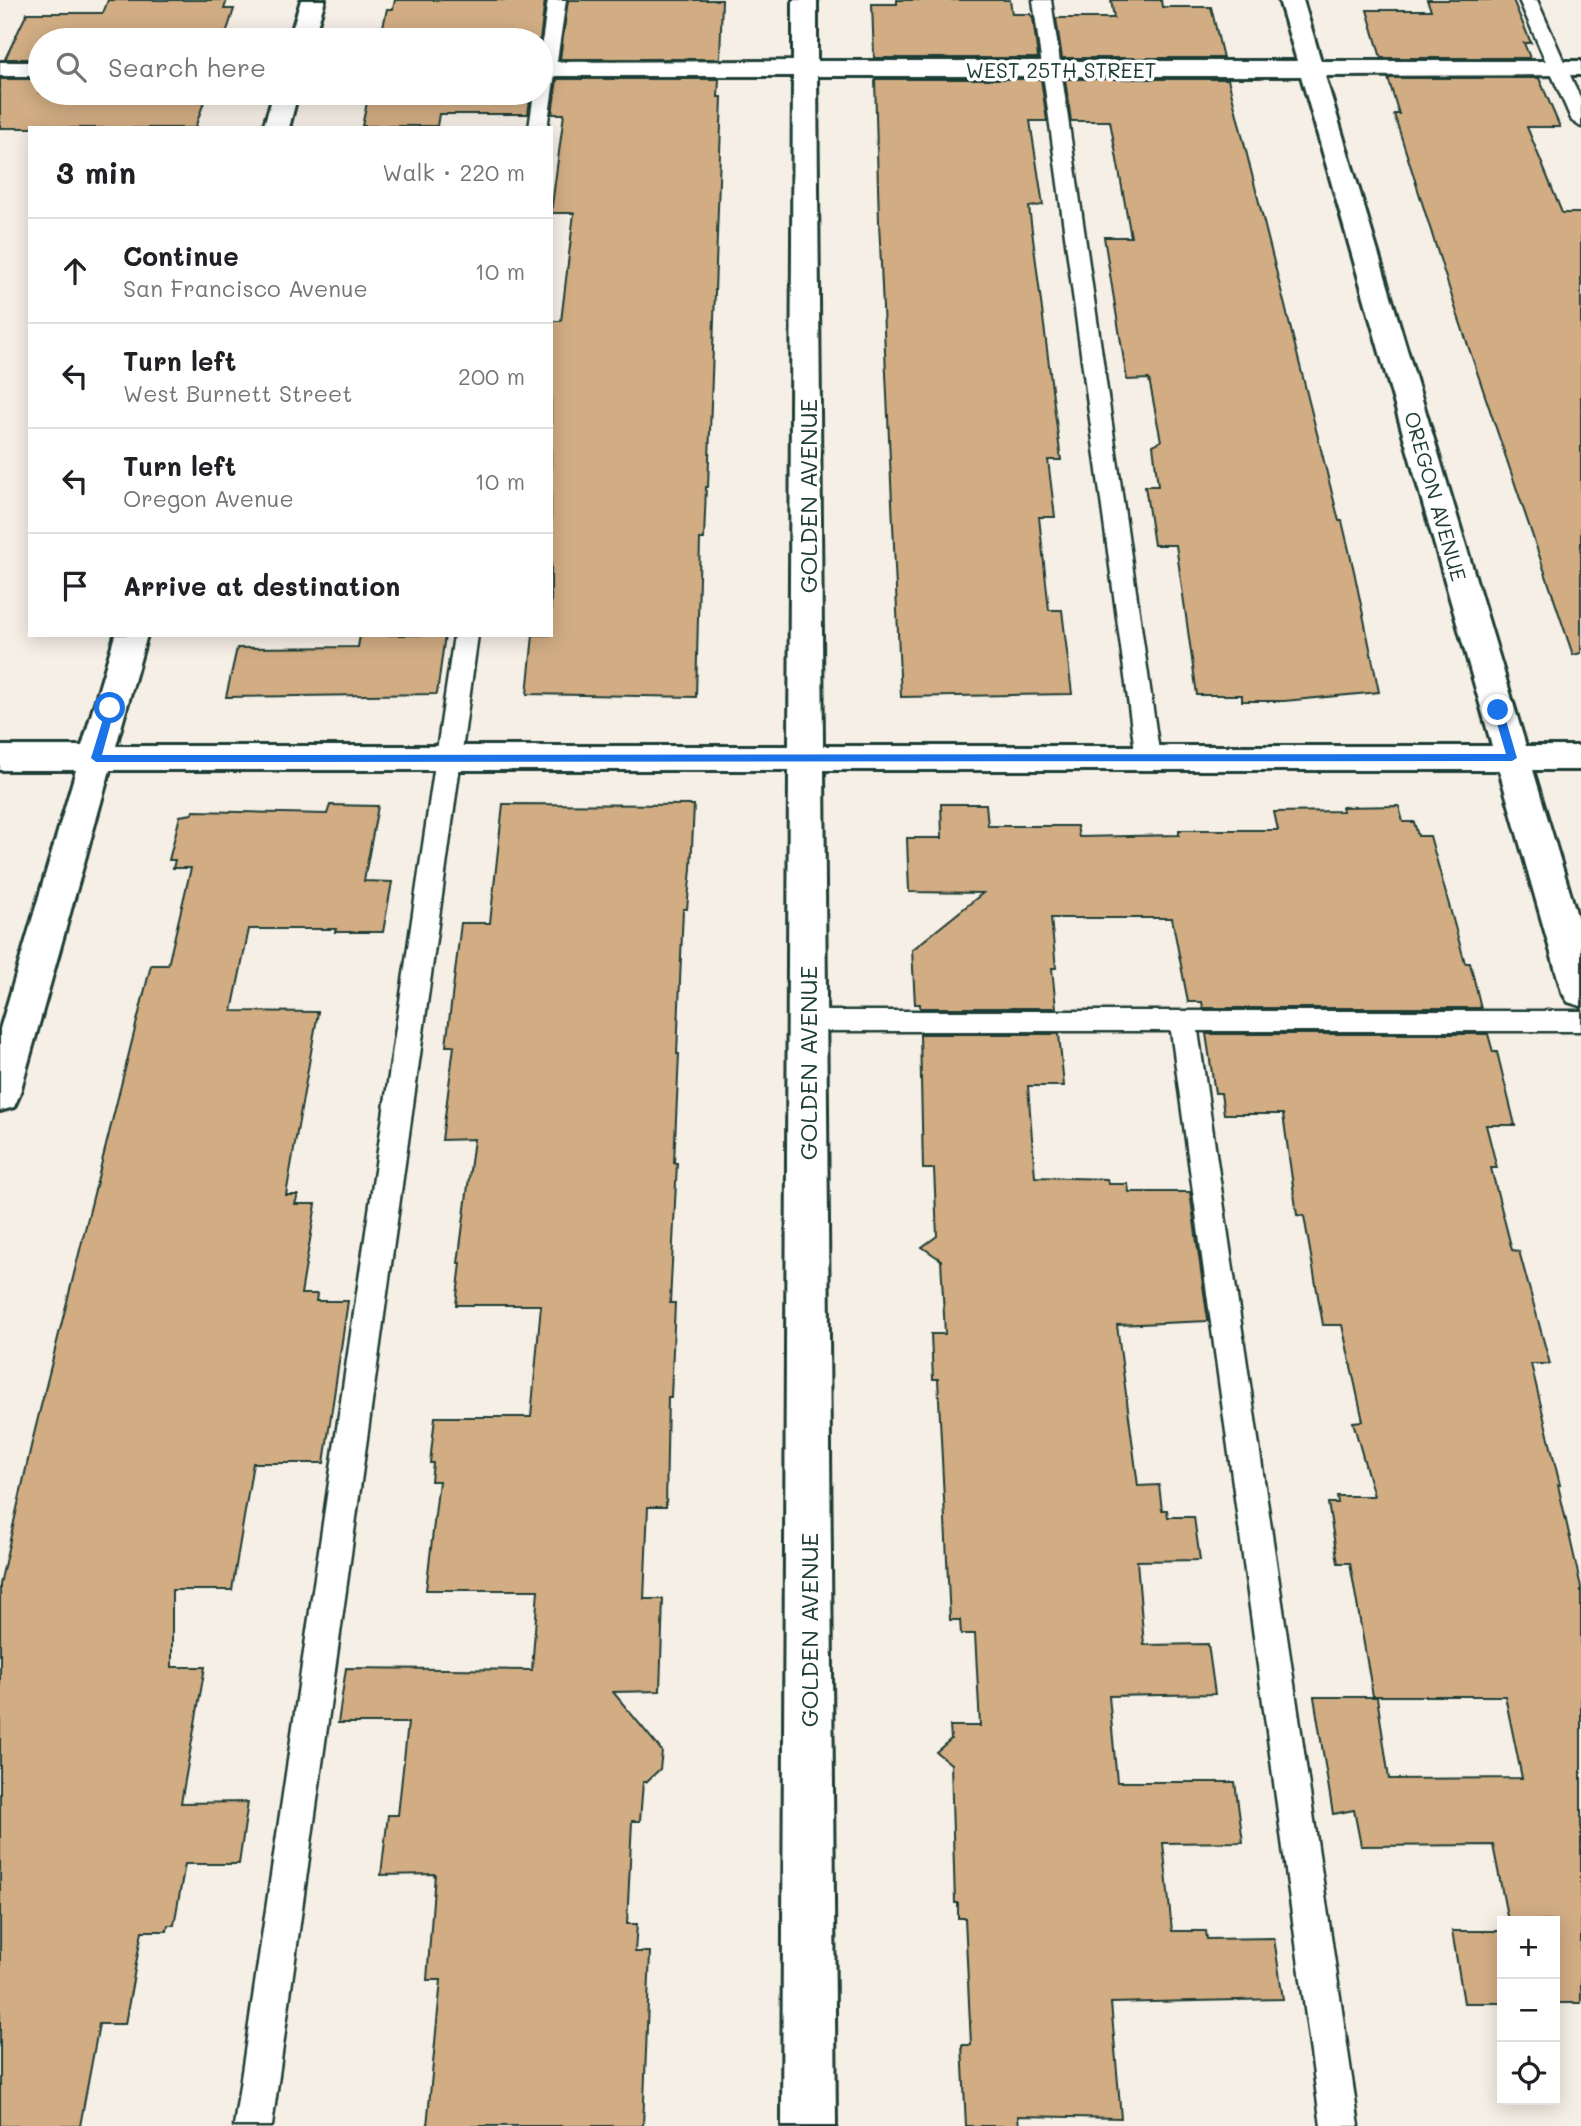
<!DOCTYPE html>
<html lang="en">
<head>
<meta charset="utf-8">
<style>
	:root { --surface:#fff; --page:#f2f2f2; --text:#202124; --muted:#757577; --line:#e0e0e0 }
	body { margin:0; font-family:Mali,sans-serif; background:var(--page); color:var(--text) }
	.controls { position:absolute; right:21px; bottom:21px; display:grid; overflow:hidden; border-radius:0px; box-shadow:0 4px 18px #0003 }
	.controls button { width:63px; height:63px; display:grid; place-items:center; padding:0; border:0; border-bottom:2px solid var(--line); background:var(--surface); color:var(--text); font:35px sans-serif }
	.stop { position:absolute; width:21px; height:21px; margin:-16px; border:5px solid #1a73e8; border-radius:50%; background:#fff }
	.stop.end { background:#1a73e8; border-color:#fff; box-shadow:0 2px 7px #0008 }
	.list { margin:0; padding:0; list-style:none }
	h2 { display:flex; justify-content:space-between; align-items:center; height:91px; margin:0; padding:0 28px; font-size:30px }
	h2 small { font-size:23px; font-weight:400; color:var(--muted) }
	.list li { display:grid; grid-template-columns:46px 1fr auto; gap:21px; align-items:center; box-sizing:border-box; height:105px; padding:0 28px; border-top:2px solid var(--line) }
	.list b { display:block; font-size:26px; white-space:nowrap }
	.list p { margin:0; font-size:23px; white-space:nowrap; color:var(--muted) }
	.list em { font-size:23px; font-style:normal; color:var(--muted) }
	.icon { flex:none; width:38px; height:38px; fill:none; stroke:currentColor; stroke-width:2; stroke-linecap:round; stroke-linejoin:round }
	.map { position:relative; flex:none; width:1581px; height:2126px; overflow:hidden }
	.search { position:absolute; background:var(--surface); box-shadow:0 4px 18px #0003; left:28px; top:28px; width:525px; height:77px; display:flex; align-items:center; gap:18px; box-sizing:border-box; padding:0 24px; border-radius:38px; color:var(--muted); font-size:26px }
	.panel { position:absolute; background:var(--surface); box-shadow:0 4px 18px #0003; left:28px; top:126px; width:525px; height:511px; border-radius:0px }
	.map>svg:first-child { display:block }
	.building { fill:#d2ad84; stroke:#1f3d34; stroke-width:2 }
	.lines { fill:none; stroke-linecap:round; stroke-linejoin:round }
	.lane-casing { stroke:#1f3d34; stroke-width:5 }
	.street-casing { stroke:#1f3d34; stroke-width:6 }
	.lane { fill:#fff; fill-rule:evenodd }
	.street { fill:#fff; fill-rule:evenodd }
	.route { fill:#1a73e8 }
	.labels { text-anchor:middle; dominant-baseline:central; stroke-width:7; stroke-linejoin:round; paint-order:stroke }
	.far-street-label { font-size:21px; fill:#1f3d34; stroke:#fff }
	.street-label { font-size:24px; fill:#1f3d34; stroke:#fff }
</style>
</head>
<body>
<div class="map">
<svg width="1581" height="2126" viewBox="0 0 1581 2126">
	<rect width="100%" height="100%" fill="#f6efe6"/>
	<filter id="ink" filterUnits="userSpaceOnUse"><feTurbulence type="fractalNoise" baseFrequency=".0143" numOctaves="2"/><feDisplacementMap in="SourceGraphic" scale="14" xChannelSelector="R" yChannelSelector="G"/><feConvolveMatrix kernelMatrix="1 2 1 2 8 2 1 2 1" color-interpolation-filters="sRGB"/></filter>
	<g filter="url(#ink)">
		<g class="building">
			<polygon points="108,0 227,0 224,9 234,9 224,40 40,40 40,59 5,59 27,13 103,13"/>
			<polygon points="395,0 545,0 540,40 380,40 387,9 393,9"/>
			<polygon points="568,0 722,0 720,59 560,59"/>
			<polygon points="897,0 1010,0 1012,14 1030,14 1033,18 1038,58 874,58 872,4 897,4"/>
			<polygon points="1111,0 1161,0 1162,7 1211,7 1223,58 1062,58 1056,18 1114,18"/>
			<polygon points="1427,0 1513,0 1531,43 1524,43 1530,58 1381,58 1367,10 1431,10"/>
			<polygon points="1388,78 1539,78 1560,127 1527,127 1562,213 1581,213 1581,653 1573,655 1457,313 1394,114 1399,114"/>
			<polygon points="0,79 40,79 40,93 207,93 195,128 0,128"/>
			<polygon points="557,79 719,79 718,97 722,97 708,487 706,487 704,539 700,539 696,697 527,694 533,635 551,635 551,321 561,321 574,213 551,213 564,114 552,114"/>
			<polygon points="875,79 1041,79 1047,121 1030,121 1043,205 1029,207 1061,460 1048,460 1055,517 1039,517 1049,610 1062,610 1072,694 901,697 879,222"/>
			<polygon points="1065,79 1228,79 1339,521 1342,521 1354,571 1379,692 1284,701 1242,701 1242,695 1197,695 1176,545 1154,545 1145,486 1158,486 1153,445 1161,441 1149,379 1127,380 1104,237 1131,237 1110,121 1071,121"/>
			<polygon points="369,93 531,93 528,114 439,114 437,126 362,126"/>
			<polygon points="360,635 445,635 437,694 226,697 237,648 358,647"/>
			<polygon points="503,804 694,805 691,869 687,909 683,909 677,1054 679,1054 674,1163 677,1163 670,1303 675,1303 671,1397 668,1397 666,1507 648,1507 644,1599 663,1599 660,1691 613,1692 662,1751 660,1769 646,1782 643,1782 640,1821 632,1821 627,1924 637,1924 635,1952 650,1952 643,2126 427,2126 441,1980 427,1980 435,1874 381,1875 388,1815 398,1815 408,1723 338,1723 346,1668 532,1670 538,1590 426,1590 439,1481 431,1481 433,1463 430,1463 435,1417 531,1417 541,1305 456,1305 461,1263 458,1263 474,1139 442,1140 454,1046 446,1046 461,923 490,923"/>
			<polygon points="941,804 986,804 988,826 1077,826 1079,837 1179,835 1179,830 1278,830 1274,812 1343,811 1342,807 1399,806 1403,822 1414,822 1418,836 1430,836 1465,963 1470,963 1481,1008 1203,1008 1202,1002 1188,1002 1172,918 1051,918 1056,968 1052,968 1056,1008 920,1008 920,1004 915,1004 912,950 983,893 909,892 907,838 942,838"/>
			<polygon points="330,805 378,806 364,881 392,882 383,932 335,932 336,929 249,929 232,1011 318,1012 286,1195 298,1195 295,1204 316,1204 301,1294 317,1294 316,1301 348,1301 324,1463 253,1463 232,1590 172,1590 172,1667 205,1667 181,1803 248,1802 239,1864 185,1864 174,1925 168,1925 167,1931 142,1931 125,2024 99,2024 80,2126 0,2126 0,1584 32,1442 151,965 168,965 191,868 173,868 175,860 169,860 180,816 192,814 193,811 327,814"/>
			<polygon points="920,1034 1059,1034 1064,1086 1028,1086 1035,1177 1107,1179 1108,1184 1128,1184 1129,1192 1190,1192 1208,1321 1117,1325 1138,1486 1159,1485 1162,1510 1167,1510 1168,1517 1194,1517 1200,1560 1137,1561 1144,1645 1208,1644 1215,1694 1109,1696 1117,1782 1235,1782 1243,1842 1163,1843 1172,1931 1206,1931 1207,1939 1274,1938 1283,1999 1111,2003 1121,2118 1018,2116 1019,2126 966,2126 962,2045 971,2045 965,1918 958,1918 958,1903 955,1903 951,1764 936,1752 951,1739 950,1726 980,1726 975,1634 961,1634 960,1620 950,1620 938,1379 933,1379 931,1334 945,1334 941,1260 922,1247 937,1236 934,1169 923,1169"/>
			<polygon points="1206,1034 1488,1034 1493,1052 1497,1052 1515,1125 1486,1125 1497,1168 1491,1168 1512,1250 1519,1251 1550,1364 1531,1364 1560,1485 1558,1485 1581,1587 1581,2003 1555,2003 1555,1921 1508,1921 1493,1845 1361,1846 1354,1810 1333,1814 1314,1697 1377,1697 1389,1779 1522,1778 1505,1696 1373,1696 1350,1563 1338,1563 1328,1503 1338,1503 1337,1496 1374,1496 1353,1422 1363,1421 1342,1325 1323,1325 1304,1216 1297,1215 1283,1114 1224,1114 1221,1093 1215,1093"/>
			<polygon points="1452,1931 1502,1931 1502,2003 1464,2003"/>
		</g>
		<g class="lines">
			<defs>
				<g id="lane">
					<polygon points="548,0 566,0 547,128 529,128 534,93 541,93 541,50"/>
					<polygon points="1033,0 1051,0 1160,758 1157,764 1148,766 1139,764 1136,758"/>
					<polygon points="1519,0 1537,0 1581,100 1581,127 1572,121"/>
					<polygon points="454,635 478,635 272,2126 234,2126"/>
					<polygon points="807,1011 1581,1011 1581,1031 1198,1031 1359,2126 1321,2126 1171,1031 807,1031 797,1028 793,1021 797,1014"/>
				</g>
				<g id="street">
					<polygon points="301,0 325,0 313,40 289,40"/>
					<path d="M793,0H817V61H1297L1279,0H1303L1321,61H1581V75L1325,76L1526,746H1581V770H1533L1581,929V1006L1568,1002L1562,992L1499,770H824L836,2126H782L789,770H110L19,1096L14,1107L0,1111V1029L76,770H0V746H82L115,635H147L116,746H789L793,76H541V62L793,61ZM817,76H1301L1492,746H823Z"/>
					<rect x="0" y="62" width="40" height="14"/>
					<polygon points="274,93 298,93 289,128 263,128"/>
				</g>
			</defs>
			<use href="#lane" class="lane-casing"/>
			<use href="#street" class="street-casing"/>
			<use href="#lane" class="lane"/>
			<use href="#street" class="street"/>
		</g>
	</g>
	<polygon class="route" points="107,706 115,708 102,755 1506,754 1493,710 1498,706 1503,710 1517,758 1512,761 96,762 91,758"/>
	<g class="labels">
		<g class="far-street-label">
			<text x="1061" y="69">WEST 25TH STREET</text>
			<text transform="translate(1436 496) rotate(74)">OREGON AVENUE</text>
		</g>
		<g class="street-label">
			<text transform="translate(807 496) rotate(-90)">GOLDEN AVENUE</text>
			<text transform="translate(807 1063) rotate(-90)">GOLDEN AVENUE</text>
			<text transform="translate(808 1630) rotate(-90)">GOLDEN AVENUE</text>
		</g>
	</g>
</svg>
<div class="controls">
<button>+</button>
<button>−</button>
<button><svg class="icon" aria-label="locate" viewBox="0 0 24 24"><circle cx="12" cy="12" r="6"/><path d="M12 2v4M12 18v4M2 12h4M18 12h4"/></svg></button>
</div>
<div class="stop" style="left:110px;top:708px"></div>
<div class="stop end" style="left:1498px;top:710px"></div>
<div class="search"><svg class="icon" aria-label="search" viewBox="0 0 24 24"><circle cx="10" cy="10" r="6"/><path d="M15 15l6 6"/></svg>Search here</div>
<section class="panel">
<h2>3 min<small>Walk · 220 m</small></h2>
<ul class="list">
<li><svg class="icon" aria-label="ahead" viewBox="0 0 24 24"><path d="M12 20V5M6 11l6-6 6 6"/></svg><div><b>Continue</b><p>San Francisco Avenue</p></div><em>10 m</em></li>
<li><svg class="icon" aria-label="left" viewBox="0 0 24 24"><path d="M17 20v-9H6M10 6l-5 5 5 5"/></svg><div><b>Turn left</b><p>West Burnett Street</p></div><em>200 m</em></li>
<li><svg class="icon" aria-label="left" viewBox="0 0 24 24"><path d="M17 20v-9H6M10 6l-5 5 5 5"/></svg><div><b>Turn left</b><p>Oregon Avenue</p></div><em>10 m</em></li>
<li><svg class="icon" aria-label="arrive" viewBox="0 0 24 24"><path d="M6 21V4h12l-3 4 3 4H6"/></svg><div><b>Arrive at destination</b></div></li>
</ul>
</section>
</div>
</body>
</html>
